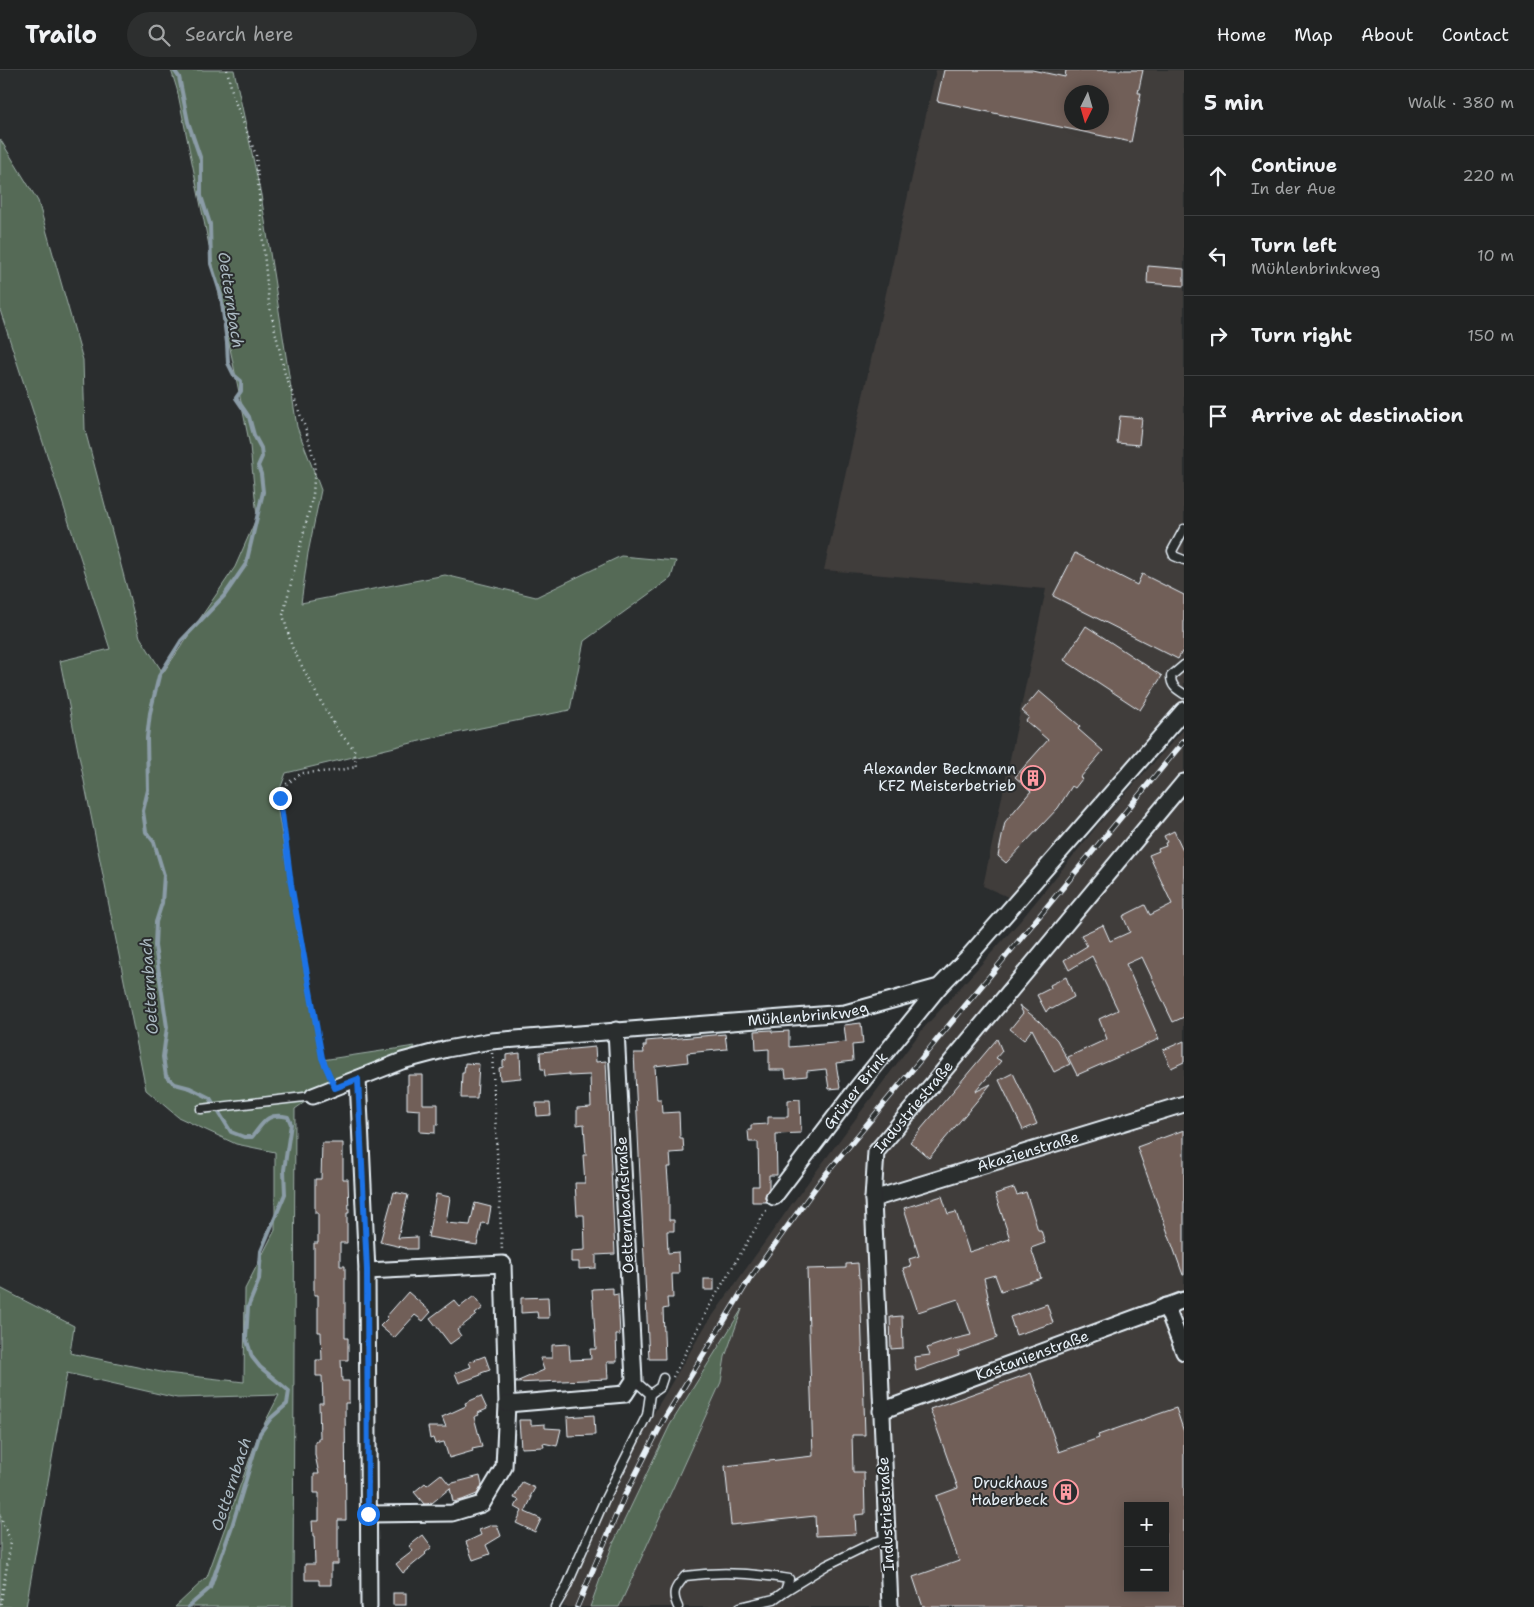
<!DOCTYPE html>
<html lang="en">
<head>
<meta charset="utf-8">
<style>
	:root { --surface:#202222; --page:#2d2f2f; --text:#f1f3f6; --muted:#a2a4a5; --line:#3d3f40 }
	body { margin:0; font-family:"Shantell Sans",sans-serif; background:var(--page); color:var(--text) }
	.controls { position:absolute; right:15px; bottom:15px; display:grid; overflow:hidden; border-radius:0px; box-shadow:0 2px 12px #0003 }
	.controls button { width:45px; height:45px; display:grid; place-items:center; padding:0; border:0; border-bottom:1px solid var(--line); background:var(--surface); color:var(--text); font:25px sans-serif }
	.compass { position:absolute; left:1064px; top:15px; width:45px; height:45px; border-radius:50%; background:var(--surface); box-shadow:0 2px 12px #0003; rotate:185deg }
	.stop { position:absolute; width:15px; height:15px; margin:-11px; border:4px solid #1a73e8; border-radius:50%; background:#fff }
	.stop.end { background:#1a73e8; border-color:#fff; box-shadow:0 1px 5px #0008 }
	.list { margin:0; padding:0; list-style:none }
	h2 { display:flex; justify-content:space-between; align-items:center; height:65px; margin:0; padding:0 20px; font-size:21px }
	h2 small { font-size:16px; font-weight:400; color:var(--muted) }
	.list li { display:grid; grid-template-columns:32px 1fr auto; gap:15px; align-items:center; box-sizing:border-box; height:80px; padding:0 20px; border-top:1px solid var(--line) }
	.list b { display:block; font-size:19px; white-space:nowrap }
	.list p { margin:0; font-size:16px; white-space:nowrap; color:var(--muted) }
	.list em { font-size:16px; font-style:normal; color:var(--muted) }
	.icon { flex:none; width:28px; height:28px; fill:none; stroke:currentColor; stroke-width:2; stroke-linecap:round; stroke-linejoin:round }
	.map { position:relative; flex:none; width:1184px; height:1537px; overflow:hidden }
	header { display:flex; align-items:center; gap:30px; box-sizing:border-box; height:70px; padding:0 25px; background:var(--surface); border-bottom:1px solid var(--line) }
	header strong { font-size:24px }
	nav { display:flex; gap:28px; margin-inline-start:auto; font-size:18px }
	.search { width:350px; height:45px; background:var(--page); display:flex; align-items:center; gap:12px; box-sizing:border-box; padding:0 18px; border-radius:28px; color:var(--muted); font-size:19px }
	main { display:flex }
	aside { flex:1; background:var(--surface) }
	.map>svg:first-child { display:block }
	.built { fill:#3f3c3b; fill-rule:evenodd }
	.green { fill:#546b57; stroke:#9eaea8 }
	.lines { fill:none; stroke-linecap:round; stroke-linejoin:round }
	.stream { stroke:#8b9ca7; stroke-width:4 }
	.building { fill:#715f59; stroke:#e8f1f8; fill-rule:evenodd }
	.lane-casing { stroke:#e8f1f8; stroke-width:11 }
	.street-casing { stroke:#e8f1f8; stroke-width:19 }
	.path { stroke:#e8f1f8; stroke-width:2.5; stroke-dasharray:1 4; stroke-linecap:butt }
	.lane { stroke:#2a2d2e; stroke-width:8 }
	.street { stroke:#2a2d2e; stroke-width:15 }
	.rail-casing { stroke:#e8f1f8; stroke-width:5.5 }
	.rail { stroke:#2a2d2e; stroke-width:4; stroke-dasharray:11; stroke-linecap:butt }
	.route { stroke:#1a73e8; stroke-width:6 }
	.labels { text-anchor:middle; dominant-baseline:central; stroke-width:4; stroke-linejoin:round; paint-order:stroke }
	.poi-label { font-size:15px; fill:#e8f1f8; stroke:#2a2d2e; text-anchor:end }
	.street-label { font-size:15px; fill:#e8f1f8; stroke:#2a2d2e }
	.water-label { font-size:16px; font-style:italic; fill:#aab9c2; stroke:#2a2d2e }
</style>
</head>
<body>
<header>
<strong>Trailo</strong>
<div class="search"><svg class="icon" aria-label="search" viewBox="0 0 24 24"><circle cx="10" cy="10" r="6"/><path d="M15 15l6 6"/></svg>Search here</div>
<nav><a>Home</a><a>Map</a><a>About</a><a>Contact</a></nav>
</header>
<main>
<div class="map">
<svg width="1184" height="1537" viewBox="0 0 1184 1537">
	<rect width="100%" height="100%" fill="#2a2d2e"/>
	<filter id="ink" filterUnits="userSpaceOnUse"><feTurbulence type="fractalNoise" baseFrequency=".02" numOctaves="2"/><feDisplacementMap in="SourceGraphic" scale="10" xChannelSelector="R" yChannelSelector="G"/><feConvolveMatrix kernelMatrix="1 2 1 2 8 2 1 2 1" color-interpolation-filters="sRGB"/></filter>
	<g filter="url(#ink)">
		<g class="built">
			<path d="M936,0H1184V646L1015,830L983,816L1046,519L824,500ZM1072,22H1102V52H1072Z"/>
			<path d="M1184,659V1537H619L721,1312L725,1287L740,1242L670,1355L612,1476L590,1537H563L571,1515L639,1368L704,1258L791,1135L922,960L1021,850L1106,745ZM1128,1436H1165V1518H1128Z"/>
		</g>
		<g class="green">
			<polygon points="171,0 234,0 261,125 297,357 321,420 308,483 301,533 445,505 536,527 621,486 676,491 671,508 584,571 570,640 441,666 286,703 276,730 322,990 415,976 408,987 333,1012 295,1039 293,1537 175,1537 207,1507 258,1366 279,1325 177,1328 67,1303 26,1537 0,1537 0,1218 74,1256 70,1283 166,1303 244,1312 245,1219 275,1160 275,1082 236,1074 178,1047 146,1020 60,591 110,579 0,240 0,69 38,131 83,290 85,360 140,567 163,603 235,497 257,447 250,376 177,19"/>
			<polygon points="742,1239 725,1287 721,1312 619,1537 590,1537 612,1476 670,1355"/>
		</g>
		<g class="lines">
			<path class="stream" d="M174,0L179,7L188,52L201,90V126L210,154L211,194L221,225L227,273L228,293L234,305L241,311V321L236,328L249,347L254,365L261,378L262,387L258,396L261,404L263,422L246,494L224,526L181,571L159,606L150,643L147,668L148,720L143,741L146,762L154,772L164,805L162,833L156,852L155,876L167,957L163,987L166,1006L175,1014L190,1018L210,1028L231,1062L244,1067H252C264,1052 267,1042 288,1047L291,1054L284,1100L285,1124L261,1181L259,1210L248,1237L246,1268L252,1287L260,1297L289,1321L287,1334L271,1348L260,1363L232,1456L210,1518L188,1537"/>
		</g>
		<g class="building">
			<path d="M944,0H1032L1065,7L1066,0H1143L1138,23H1141L1131,72L937,31ZM1072,22H1102V52H1072Z"/>
			<polygon points="1148,196 1184,199 1184,216 1147,213"/>
			<polygon points="1120,346 1142,348 1139,375 1117,373"/>
			<polygon points="1075,483 1137,515 1142,504 1184,525 1184,578 1178,589 1053,526"/>
			<polygon points="1086,556 1162,606 1140,640 1064,590"/>
			<polygon points="1039,621 1080,656 1078,659 1103,681 1080,708 1082,709 1075,718 1072,716 1058,738 1006,793 998,786 1005,752 1031,721 1015,707 1048,670 1026,651 1029,647 1022,641"/>
			<polygon points="1174,761 1184,782 1184,947 1173,952 1142,887 1126,894 1159,969 1077,1005 1068,987 1107,969 1099,949 1118,940 1092,886 1069,900 1064,890 1087,876 1081,865 1103,855 1110,871 1130,862 1123,846 1145,835 1150,845 1172,834 1149,785 1159,781 1158,779 1166,776 1165,773 1167,772 1164,766"/>
			<polygon points="1066,907 1074,927 1052,939 1049,938 1046,942 1037,925 1051,918 1050,915"/>
			<polygon points="1019,935 1039,951 1057,970 1070,994 1054,1002 1032,959 1024,970 1010,959 1023,943"/>
			<polygon points="861,953 863,974 852,975 853,991 836,993 840,1018 829,1019 826,999 807,1001 807,1006 786,1008 785,1000 769,1000 769,979 756,980 755,961 772,960 772,962 789,961 789,977 846,972 844,955"/>
			<polygon points="725,964 727,979 687,983 688,992 655,996 657,1029 661,1029 662,1043 679,1042 680,1068 683,1068 684,1082 670,1083 671,1097 667,1097 669,1123 669,1150 674,1150 674,1161 667,1161 668,1183 678,1182 679,1204 672,1204 673,1228 667,1228 668,1238 663,1239 665,1289 649,1289 634,983 644,983 643,976 646,976 646,971"/>
			<polygon points="997,969 1002,981 996,988 1001,991 975,1022 991,1014 929,1088 910,1072"/>
			<polygon points="1184,971 1184,992 1171,998 1163,980"/>
			<polygon points="595,977 596,992 606,991 615,1184 596,1185 596,1198 579,1199 579,1192 571,1192 571,1181 585,1180 585,1178 584,1145 577,1145 575,1113 585,1113 583,1085 586,1085 584,1054 577,1055 577,1038 591,1037 590,1005 569,1006 569,1004 545,1006 544,999 541,999 540,982"/>
			<polygon points="520,983 521,1008 500,1010 499,998 503,997 503,991 506,990 506,985"/>
			<polygon points="465,993 479,994 477,1028 461,1028 462,1003 464,1003"/>
			<polygon points="1013,1003 1037,1054 1023,1060 999,1010"/>
			<polygon points="408,1005 423,1005 423,1034 438,1034 438,1055 435,1055 435,1063 420,1062 420,1040 407,1039 407,1015 408,1015"/>
			<polygon points="800,1029 801,1063 776,1064 777,1105 769,1105 769,1118 765,1126 766,1132 752,1132 752,1116 759,1116 758,1072 749,1072 748,1060 751,1060 751,1055 768,1054 768,1047 788,1047 788,1030"/>
			<polygon points="536,1033 550,1033 551,1045 537,1046"/>
			<polygon points="1184,1060 1184,1205 1183,1205 1137,1077"/>
			<polygon points="322,1073 343,1073 343,1109 348,1109 349,1143 347,1143 347,1173 340,1173 340,1196 345,1196 345,1268 348,1268 348,1290 341,1290 342,1311 349,1311 349,1333 345,1333 346,1450 338,1450 338,1494 331,1494 331,1515 319,1515 319,1510 305,1510 305,1494 315,1494 314,1466 313,1466 312,1451 319,1451 319,1423 314,1423 314,1404 319,1404 315,1385 315,1371 318,1371 318,1368 320,1368 319,1333 323,1333 322,1306 316,1306 316,1290 322,1290 321,1262 318,1262 318,1225 314,1225 314,1173 318,1173 318,1143 315,1143 315,1109 321,1109"/>
			<polygon points="1014,1118 1017,1125 1026,1122 1038,1160 1041,1160 1045,1173 1031,1178 1041,1208 1001,1221 995,1205 984,1208 988,1226 987,1226 997,1268 958,1282 959,1286 916,1301 914,1287 930,1285 927,1278 950,1270 971,1265 958,1229 918,1242 903,1198 911,1196 909,1189 919,1186 904,1138 942,1126 948,1144 956,1142 969,1182 1010,1169 995,1124"/>
			<polygon points="394,1122 408,1125 398,1168 417,1167 417,1179 406,1179 406,1178 380,1172"/>
			<polygon points="436,1124 450,1127 446,1153 470,1155 475,1133 491,1137 488,1154 482,1153 477,1175 428,1167"/>
			<polygon points="858,1193 859,1208 860,1208 865,1365 852,1365 853,1402 864,1402 865,1444 855,1445 856,1464 816,1466 815,1446 731,1455 725,1396 813,1386 807,1199 846,1198 846,1194"/>
			<rect x="704" y="1209" width="10" height="11"/>
			<polygon points="613,1218 613,1225 618,1224 620,1265 616,1265 617,1292 607,1292 608,1309 516,1313 516,1312 544,1300 540,1288 552,1288 552,1275 569,1274 570,1290 591,1289 590,1279 596,1279 592,1219"/>
			<polygon points="408,1222 431,1242 423,1251 415,1245 394,1268 380,1256 388,1248 386,1247"/>
			<polygon points="474,1226 483,1238 475,1244 476,1245 457,1260 461,1266 450,1274 430,1248 454,1230 460,1237"/>
			<polygon points="548,1227 549,1248 538,1248 537,1242 521,1243 521,1228"/>
			<polygon points="1047,1234 1053,1253 1016,1265 1010,1247"/>
			<polygon points="902,1246 903,1278 891,1279 890,1247"/>
			<polygon points="485,1286 490,1300 481,1303 481,1305 459,1313 455,1303 471,1297 469,1292"/>
			<path d="M1031,1303L1059,1382L1099,1368L1098,1365L1176,1338L1184,1362V1537H923L913,1507L959,1491L936,1426L958,1418L930,1339ZM1128,1436H1165V1518H1128Z"/>
			<polygon points="481,1326 487,1339 478,1343 479,1345 474,1347 482,1377 472,1379 473,1381 449,1388 444,1372 435,1374 433,1368 430,1369 428,1357 446,1357 442,1347 466,1336 465,1333"/>
			<polygon points="594,1345 595,1365 568,1366 567,1347"/>
			<polygon points="519,1350 531,1350 531,1355 545,1354 545,1358 561,1359 557,1376 543,1373 544,1377 521,1378"/>
			<polygon points="441,1404 449,1414 480,1406 482,1415 477,1424 462,1430 453,1432 450,1418 432,1433 430,1432 428,1434 424,1434 414,1422 425,1413 427,1415"/>
			<polygon points="522,1412 535,1418 530,1427 532,1427 525,1442 541,1449 535,1462 516,1453 522,1441 515,1437 519,1430 514,1428"/>
			<polygon points="492,1455 497,1455 501,1466 486,1475 490,1484 473,1490 466,1472 481,1465 479,1460"/>
			<polygon points="423,1465 432,1477 425,1483 426,1484 403,1503 396,1494 413,1481 409,1476"/>
			<rect x="393" y="1523" width="13" height="12"/>
		</g>
		<g class="lines">
			<defs>
				<g id="lane">
					<polyline points="1184,459 1172,481 1174,486 1184,490"/>
					<path d="M1184,595L1171,606C1171,616 1176,619 1184,624"/>
					<polyline points="201,1039 313,1026"/>
					<polyline points="650,1324 660,1317 663,1308"/>
					<polyline points="555,1537 566,1518 605,1429 647,1345 650,1324 634,1310"/>
					<path d="M678,1537C671,1522 675,1518 685,1506C720,1501 754,1503 789,1509L785,1521"/>
					<polyline points="740,1537 774,1529 785,1521 827,1495 874,1472 887,1469"/>
				</g>
				<g id="street">
					<polyline points="358,1009 367,1201 369,1537"/>
					<path id="s1" d="M313,1026L402,991L447,979L491,971L845,943L939,917L969,886L1184,640"/>
					<path id="s2" d="M774,1127L857,1018L939,917"/>
					<path id="s3" d="M873,1129L1184,1034"/>
					<polyline points="367,1201 503,1194 507,1334 504,1397 482,1434 452,1443 368,1444"/>
					<polyline points="1166,1236 1184,1282"/>
					<polyline points="507,1334 625,1324 634,1310 616,960"/>
					<path id="s4" d="M881,1341L1184,1230"/>
					<path id="s5" d="M890,1537L873,1129L876,1082L1184,712"/>
				</g>
			</defs>
			<use href="#lane" class="lane-casing"/>
			<use href="#street" class="street-casing"/>
			<g class="path">
				<polyline points="227,0 234,29 256,85 262,162 269,234 285,304 306,360 315,393 313,425 283,545 292,577 316,623 338,661 354,679 356,697 334,701 302,703 285,715 280,728 291,814 322,988 330,1006"/>
				<polyline points="492,983 502,1180"/>
				<polyline points="673,1307 710,1235 767,1139"/>
				<polyline points="0,1446 11,1472 0,1537"/>
			</g>
			<use href="#lane" class="lane"/>
			<use href="#street" class="street"/>
			<defs>
				<polyline id="rail" points="577,1537 624,1427 663,1351 749,1210 821,1110 1184,671"/>
			</defs>
			<use href="#rail" class="rail-casing"/>
			<use href="#rail" class="rail"/>
		</g>
	</g>
	<g class="lines" filter="url(#ink)">
		<polyline class="route" points="280,728 291,814 322,988 335,1018 358,1009 367,1200 368,1444"/>
	</g>
	<defs>
		<symbol id="building-ring" viewBox="-11 -11 22 22"><circle r="9.5" fill="#2a2d2e" stroke="#ff9aa2" stroke-width="1.5"/><path d="M-4-6H4V6H1V3H-1V6H-4ZM-2.5-4.3h1.7v1.8h-1.7ZM.8-4.3h1.7v1.8H.8ZM-2.5-1h1.7V.8h-1.7ZM.8-1h1.7V.8H.8Z" fill="#ff9aa2"/></symbol>
	</defs>
	<g fill-rule="evenodd">
		<use href="#building-ring" x="1019" y="694" width="28" height="28"/>
		<use href="#building-ring" x="1052" y="1408" width="28" height="28"/>
	</g>
	<g class="labels">
		<g class="poi-label">
			<text x="1016" y="699">Alexander Beckmann<tspan x="1016" dy="17">KFZ Meisterbetrieb</tspan></text>
			<text x="1048" y="1413">Druckhaus<tspan x="1048" dy="17">Haberbeck</tspan></text>
		</g>
		<g class="street-label">
			<text stroke="none"><textPath href="#s1" startOffset="505">Mühlenbrinkweg</textPath></text>
			<text stroke="none"><textPath href="#s2" startOffset="134">Grüner Brink</textPath></text>
			<text stroke="none"><textPath href="#s5" startOffset="514">Industriestraße</textPath></text>
			<text stroke="none"><textPath href="#s3" startOffset="162">Akazienstraße</textPath></text>
			<text transform="translate(625 1135) rotate(-93)">Oetternbachstraße</text>
			<text stroke="none"><textPath href="#s4" startOffset="161">Kastanienstraße</textPath></text>
			<text transform="translate(886 1444) rotate(-93)">Industriestraße</text>
		</g>
		<g class="water-label">
			<text transform="translate(231 230) rotate(81)">Oetternbach</text>
			<text transform="translate(149 916) rotate(-94)">Oetternbach</text>
			<text transform="translate(231 1414) rotate(-72)">Oetternbach</text>
		</g>
	</g>
</svg>
<div class="controls">
<button>+</button>
<button>−</button>
</div>
<svg class="compass" viewBox="-18 -18 36 36"><path d="M0-13l5 13h-10z" fill="#e53935"/><path d="M0 13l5-13h-10z" fill="#a2a4a5"/></svg>
<div class="stop" style="left:368px;top:1444px"></div>
<div class="stop end" style="left:280px;top:728px"></div>
</div>
<aside>
<h2>5 min<small>Walk · 380 m</small></h2>
<ul class="list">
<li><svg class="icon" aria-label="ahead" viewBox="0 0 24 24"><path d="M12 20V5M6 11l6-6 6 6"/></svg><div><b>Continue</b><p>In der Aue</p></div><em>220 m</em></li>
<li><svg class="icon" aria-label="left" viewBox="0 0 24 24"><path d="M17 20v-9H6M10 6l-5 5 5 5"/></svg><div><b>Turn left</b><p>Mühlenbrinkweg</p></div><em>10 m</em></li>
<li><svg class="icon" aria-label="right" viewBox="0 0 24 24"><path d="M7 20v-9h11M14 6l5 5-5 5"/></svg><div><b>Turn right</b></div><em>150 m</em></li>
<li><svg class="icon" aria-label="arrive" viewBox="0 0 24 24"><path d="M6 21V4h12l-3 4 3 4H6"/></svg><div><b>Arrive at destination</b></div></li>
</ul>
</aside>
</main>
</body>
</html>
